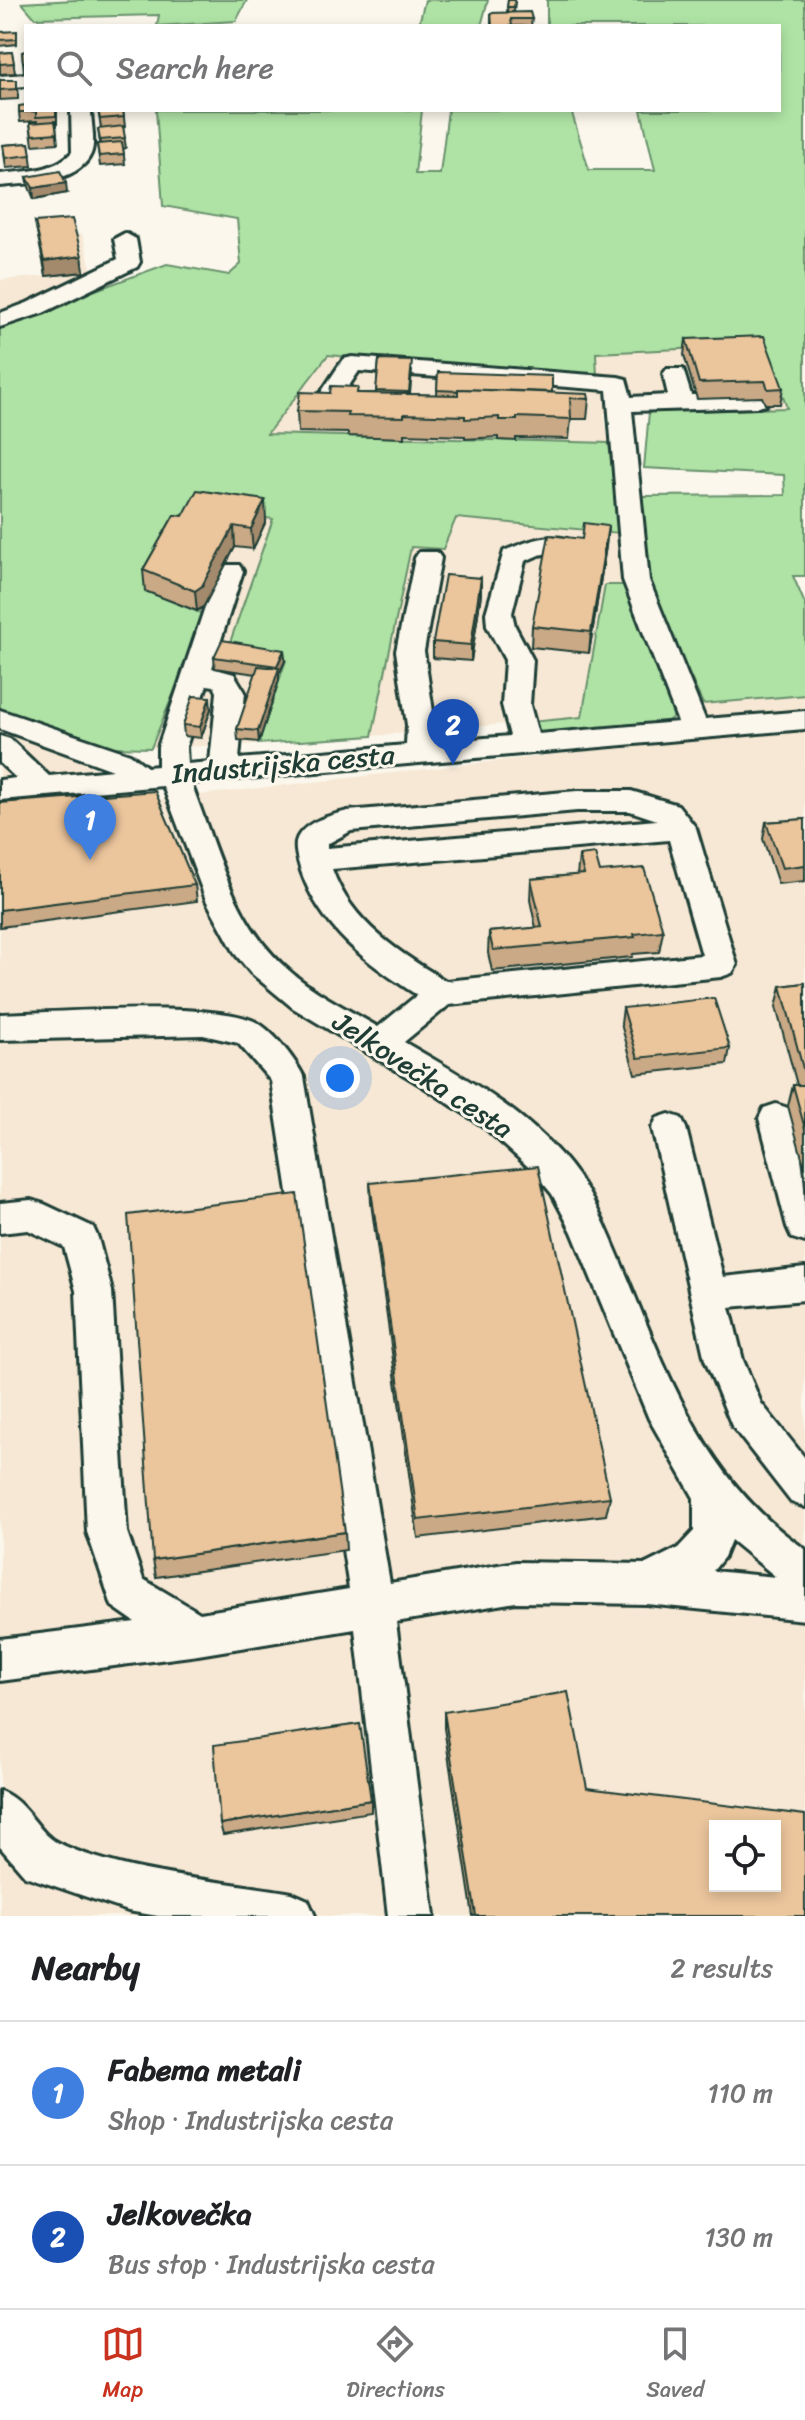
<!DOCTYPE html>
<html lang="en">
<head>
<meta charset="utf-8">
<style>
	:root { --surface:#fff; --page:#f2f2f2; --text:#202124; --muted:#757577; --line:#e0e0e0; --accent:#c8321e }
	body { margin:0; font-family:Sriracha,sans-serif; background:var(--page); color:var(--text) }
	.controls { position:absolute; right:24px; bottom:24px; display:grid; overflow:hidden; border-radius:0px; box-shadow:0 4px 12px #0003 }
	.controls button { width:72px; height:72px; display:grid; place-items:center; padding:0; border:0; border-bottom:2px solid var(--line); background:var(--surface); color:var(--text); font:40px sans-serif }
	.you { position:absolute; left:340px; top:1078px; width:28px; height:28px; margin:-20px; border:6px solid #fff; border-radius:50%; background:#1a73e8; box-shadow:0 0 0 12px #1a73e833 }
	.badge { display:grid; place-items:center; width:52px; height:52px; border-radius:50%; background:var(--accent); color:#fff; font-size:26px; font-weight:700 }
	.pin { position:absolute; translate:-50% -66px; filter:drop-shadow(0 2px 4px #0008) }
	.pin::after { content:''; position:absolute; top:42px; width:28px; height:24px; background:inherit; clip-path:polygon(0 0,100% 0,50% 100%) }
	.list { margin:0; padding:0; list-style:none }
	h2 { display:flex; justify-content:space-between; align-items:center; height:104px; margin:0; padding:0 32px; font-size:34px }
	h2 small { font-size:26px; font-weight:400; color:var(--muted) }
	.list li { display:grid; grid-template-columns:52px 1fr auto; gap:24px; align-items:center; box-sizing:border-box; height:144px; padding:0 32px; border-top:2px solid var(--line) }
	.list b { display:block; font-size:30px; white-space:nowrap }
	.list p { margin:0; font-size:26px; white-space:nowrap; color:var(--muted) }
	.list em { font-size:26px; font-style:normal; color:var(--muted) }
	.icon { flex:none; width:44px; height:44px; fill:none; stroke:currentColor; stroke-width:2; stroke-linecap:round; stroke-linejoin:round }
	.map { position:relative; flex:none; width:805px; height:1916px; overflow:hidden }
	.search { position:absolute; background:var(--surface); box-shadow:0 4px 12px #0003; left:24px; right:24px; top:24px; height:88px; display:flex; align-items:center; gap:20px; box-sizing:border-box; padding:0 28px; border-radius:0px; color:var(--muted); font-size:30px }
	.sheet { height:392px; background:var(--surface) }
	nav { display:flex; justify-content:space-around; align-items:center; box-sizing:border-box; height:112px; border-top:2px solid var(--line); background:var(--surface); font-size:22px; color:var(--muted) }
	nav a { display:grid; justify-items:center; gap:4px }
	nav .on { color:var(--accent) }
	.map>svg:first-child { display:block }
	.built { fill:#f6e8d4; fill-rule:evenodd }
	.green { fill:#afe3a5; stroke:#67906c; stroke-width:2 }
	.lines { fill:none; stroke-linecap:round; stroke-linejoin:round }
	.minor-casing { stroke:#1f3d34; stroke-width:6 }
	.minor { fill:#fbf7ec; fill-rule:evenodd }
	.wall { fill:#caa986; stroke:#1f3d34; stroke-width:2 }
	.shaded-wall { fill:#a48a6d; stroke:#1f3d34; stroke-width:2 }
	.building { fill:#ebc59c; stroke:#1f3d34; stroke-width:2; fill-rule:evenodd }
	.labels { text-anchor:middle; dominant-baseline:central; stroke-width:6; stroke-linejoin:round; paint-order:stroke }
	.street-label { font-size:28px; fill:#1f3d34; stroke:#fbf7ec }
</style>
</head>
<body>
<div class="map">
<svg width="805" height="1916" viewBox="0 0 805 1916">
	<rect width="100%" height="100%" fill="#fbf7ec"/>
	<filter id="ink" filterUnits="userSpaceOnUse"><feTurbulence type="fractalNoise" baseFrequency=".0125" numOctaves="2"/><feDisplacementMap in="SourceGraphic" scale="16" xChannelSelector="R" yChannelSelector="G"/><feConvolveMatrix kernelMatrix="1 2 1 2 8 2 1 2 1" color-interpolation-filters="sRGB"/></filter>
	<g filter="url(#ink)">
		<g class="built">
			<polygon points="82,234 92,271 107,288 0,325 0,280 46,276 38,238"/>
			<polygon points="766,345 788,408 604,413 609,443 266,434 328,355 596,377 596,353"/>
			<polygon points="192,507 273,519 227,650 286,660 258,744 151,748 205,615 145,591"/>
			<polygon points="456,518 620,533 629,585 604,586 582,717 372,736 411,547"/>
			<path d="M805,695V1916H0V729L70,755L155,800L700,738L703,704ZM715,1826H775V1886H715Z"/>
		</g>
		<g class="green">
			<polygon points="75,0 247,0 236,21 157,26 159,15 35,18 22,3"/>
			<polygon points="425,0 488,0 481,26 413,26 419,24"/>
			<polygon points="547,0 805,0 805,576 793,576 805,604 805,695 703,704 642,572 642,496 785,495 784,475 644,468 649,412 787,408 765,345 596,353 597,377 328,355 267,434 609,443 620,533 456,518 443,549 411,547 372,736 258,744 286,660 227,651 273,519 193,507 146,591 206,615 151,748 111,747 0,709 0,325 167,264 229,275 241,264 237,219 163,206 156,110 422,110 415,174 440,174 448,110 571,110 589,170 655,170 641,110 779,110 779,26 547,26"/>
			<polygon points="605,585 629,585 676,715 665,723 536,734 530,722 582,717"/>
		</g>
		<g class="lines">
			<defs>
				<g id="minor">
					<polygon points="26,74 26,86 0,88 0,76"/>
					<path d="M71,110H91C91,122 96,143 91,154C78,184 27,183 0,186V174C25,171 54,172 72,152Z"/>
					<polygon points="125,233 136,239 140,262 137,267 43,313 0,327 0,313 27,303 118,259 114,239"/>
					<path d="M352,357L618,377L626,379L631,397L668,395L663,374L667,369H683L691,395H766L770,400L766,405L758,407L632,411L649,580L705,719L805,711V729L191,783C216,846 233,921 285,967C312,992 346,1008 378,1027L417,995C367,963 321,929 301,871C298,861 292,844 299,835C309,820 332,815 348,811L577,791H631L678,805L696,828L737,965L732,973L721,977L449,1005L404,1042C466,1078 535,1116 577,1175C599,1206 613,1244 628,1279C670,1382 709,1484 805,1549V1620L646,1604L516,1602L396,1622L434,1916H388L355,1629L198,1655L0,1681V1639L135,1622L112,1606L87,1532L76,1291L64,1247L28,1230L0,1233V1203L31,1200L44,1204L93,1227L98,1238L112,1291L127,1532L143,1579L200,1613L349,1589L271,1081L238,1043L203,1035L0,1040V1014C51,1013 226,999 261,1025C277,1036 295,1060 304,1077L390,1583L516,1562L646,1564L678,1548L694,1531V1498L649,1419L572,1232L552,1194L533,1171L483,1126L424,1087L293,1008L251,973L236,955L206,900L163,786L0,800V780L16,778L0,763V736L10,739L49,776L113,770L0,729V710L130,754L147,767L158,766V747L217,571L221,565H239L243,571L212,668L234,674L245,692L239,759L406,745L407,725L396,651L415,558L419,552H437L441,558L424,651L435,725V742L510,736L502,705L505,660L487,626L486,613L504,551C523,543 546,533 567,539L571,544L567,549L539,555L525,561L512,613L515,626L533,660L530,705L538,734L678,722L623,580L607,390L359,371L334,408H318L314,403L340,364L344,359ZM207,685L214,686L217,692L210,762L187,764L186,747ZM577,811H630L657,820L327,848V844L351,831ZM669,840L702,955L446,981C400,953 351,923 332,869ZM731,1540L776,1577L713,1571L724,1557Z"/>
					<path d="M776,1104L788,1108C805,1150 805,1197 805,1242L792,1238L787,1227L759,1118L764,1108Z"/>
					<polygon points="669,1114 681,1118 686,1128 723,1277 805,1268 805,1300 730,1307 743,1360 761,1403 805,1458 805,1507 791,1502 732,1426 705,1360 652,1128 657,1118"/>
					<path d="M0,1791C28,1802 37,1833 58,1843C127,1875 218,1880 292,1893L308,1900L315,1916H158L128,1911L25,1876L0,1847Z"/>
				</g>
			</defs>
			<use href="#minor" class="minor-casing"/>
			<use href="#minor" class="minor"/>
		</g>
		<g class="wall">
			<polygon points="508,0 515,0 514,12 507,12"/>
			<polygon points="491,13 532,19 531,26 491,26"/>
			<polygon points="0,32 17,36 17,44 0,46"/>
			<polygon points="26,51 26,72 24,72 22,52"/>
			<polygon points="12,52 15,73 0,74 0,53"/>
			<polygon points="0,80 18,89 18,99 0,100"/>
			<polygon points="57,110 57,126 56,126 58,143 33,145 30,123 37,123 37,121 20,122 19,112"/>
			<polygon points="98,110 123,110 125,127 123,128 126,148 123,149 125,164 100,166 97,144 100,144 98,129 101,128"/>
			<polygon points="29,143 32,166 6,168 3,145"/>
			<polygon points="27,177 67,193 34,199 29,187"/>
			<polygon points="35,222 82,256 84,272 46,276"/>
			<polygon points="686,339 783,388 780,404 765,404 762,397 697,399 684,355"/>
			<polygon points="379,360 412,371 410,394 437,395 438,372 589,399 587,419 571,419 569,439 516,438 516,441 498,440 498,437 465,439 465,436 404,434 404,438 348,436 348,433 298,432 297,411 358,393 376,393"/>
			<polygon points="174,515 266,521 253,549 235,547 204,606 197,611 145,591 143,570"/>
			<polygon points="608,526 606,546 589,653 531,647 532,626 582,539"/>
			<polygon points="481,578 481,594 471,661 433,658 433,642"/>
			<polygon points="284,650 285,661 279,674 279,680 259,742 238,740 237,729 256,674 215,668 214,657"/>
			<polygon points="211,709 201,738 184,736 183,725"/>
			<polygon points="0,803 195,885 197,901 0,927"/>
			<polygon points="805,819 805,881 778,884 763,839 766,822"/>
			<polygon points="579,856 600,872 663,931 659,952 633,954 632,957 492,971 488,953 489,932 536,928 530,900 531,879 577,875"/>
			<polygon points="805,983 805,1169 788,1106 793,1085 797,1085 776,1007 781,986"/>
			<polygon points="623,1008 730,1048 727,1064 635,1074 621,1024"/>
			<polygon points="370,1183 610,1497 606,1515 418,1538 371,1203"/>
			<polygon points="345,1532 346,1550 156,1577 153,1560"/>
			<polygon points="444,1712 587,1788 805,1916 473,1916 444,1728"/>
			<polygon points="371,1800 371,1812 223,1835 220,1824"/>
		</g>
		<g class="shaded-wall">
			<polygon points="66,183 67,193 34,199 33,188"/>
			<polygon points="82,256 84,272 46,276 44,261"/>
			<polygon points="265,500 266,521 253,549 251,529"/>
			<polygon points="234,526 235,547 204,606 197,611 195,591"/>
			<polygon points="608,526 606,546 589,653 591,632"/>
			<polygon points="481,578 481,594 471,661 471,645"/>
			<polygon points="284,650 285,661 279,674 279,680 259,742 258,731 277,672 277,666"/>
			<polygon points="210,697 211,709 201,738 200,727"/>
		</g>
		<g class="building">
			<polygon points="508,0 515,0 514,7 507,7"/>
			<polygon points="530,12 532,19 511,19 512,26 492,26 491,13"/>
			<polygon points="17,31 17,39 0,40 0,32"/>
			<polygon points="26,51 26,62 23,62 22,52"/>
			<polygon points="12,52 14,63 0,64 0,53"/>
			<polygon points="0,80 17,80 17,89 0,90"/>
			<polygon points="26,105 26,110 56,110 56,116 36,117 36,111 19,112 19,106"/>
			<polygon points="98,110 123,110 124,117 100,119"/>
			<polygon points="55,121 57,133 32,135 30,123"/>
			<polygon points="123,126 125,138 100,140 98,129"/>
			<polygon points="122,142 124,154 99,156 97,144"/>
			<polygon points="29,143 31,155 5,158 3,145"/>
			<polygon points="60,171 66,183 33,188 27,177"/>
			<polygon points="72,219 82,256 44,261 35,222"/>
			<polygon points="764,336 783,388 768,389 765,381 699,383 686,339"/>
			<polygon points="379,360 412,361 409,392 376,391"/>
			<polygon points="438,372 552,376 552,392 458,389 458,391 437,390"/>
			<polygon points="331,386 358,387 357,393 458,395 458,389 588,394 589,399 570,398 571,419 517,417 517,420 499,420 499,417 465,419 465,416 404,414 404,417 347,416 348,412 297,411 300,392 330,393"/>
			<polygon points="197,490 265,500 251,529 234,526 202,586 195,591 143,570 174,515 183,516"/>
			<polygon points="584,523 608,526 591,632 532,626 549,535 582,539"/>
			<polygon points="445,575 481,578 471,645 433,642"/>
			<polygon points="222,640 284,650 277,666 214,657"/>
			<polygon points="258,666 279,668 258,731 237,729"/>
			<polygon points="193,696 210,697 200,727 183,725"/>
			<polygon points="155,791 195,885 0,910 0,803"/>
			<polygon points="805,819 805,865 782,868 766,822"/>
			<polygon points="595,854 600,872 644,868 663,931 634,934 635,937 493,950 489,932 542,927 531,879 584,874 579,856"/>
			<polygon points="805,983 805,1076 781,986"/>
			<polygon points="714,998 730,1048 638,1058 623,1008"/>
			<polygon points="793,1085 805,1085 805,1129"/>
			<polygon points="538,1166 610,1497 418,1520 370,1183"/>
			<polygon points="297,1194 345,1532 153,1560 128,1215"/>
			<path d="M568,1692L587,1788L805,1815V1916H476L444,1712ZM715,1826H775V1886H715Z"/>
			<polygon points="360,1724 371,1800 220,1824 214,1745"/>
		</g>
	</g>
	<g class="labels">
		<g class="street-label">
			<text transform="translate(283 764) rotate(-5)">Industrijska cesta</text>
			<text transform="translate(423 1075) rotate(33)">Jelkovečka cesta</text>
		</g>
	</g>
</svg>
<div class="controls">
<button><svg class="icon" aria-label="locate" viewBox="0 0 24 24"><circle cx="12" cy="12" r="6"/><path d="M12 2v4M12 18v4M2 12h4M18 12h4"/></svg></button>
</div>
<div class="you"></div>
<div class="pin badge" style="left:90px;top:860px;background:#3f7fe0">1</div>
<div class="pin badge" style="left:453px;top:765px;background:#1a4fb4">2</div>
<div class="search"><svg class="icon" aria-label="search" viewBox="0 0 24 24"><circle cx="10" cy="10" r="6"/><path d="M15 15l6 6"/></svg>Search here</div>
</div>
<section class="sheet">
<h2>Nearby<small>2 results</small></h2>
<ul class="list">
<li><span class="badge" style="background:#3f7fe0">1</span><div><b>Fabema metali</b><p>Shop · Industrijska cesta</p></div><em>110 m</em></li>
<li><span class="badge" style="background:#1a4fb4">2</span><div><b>Jelkovečka</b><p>Bus stop · Industrijska cesta</p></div><em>130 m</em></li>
</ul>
</section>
<nav>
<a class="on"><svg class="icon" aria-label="map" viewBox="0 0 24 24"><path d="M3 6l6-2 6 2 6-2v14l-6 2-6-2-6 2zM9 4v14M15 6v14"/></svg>Map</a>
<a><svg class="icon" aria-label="directions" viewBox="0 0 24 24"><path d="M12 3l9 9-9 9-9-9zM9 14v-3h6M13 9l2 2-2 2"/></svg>Directions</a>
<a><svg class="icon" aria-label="saved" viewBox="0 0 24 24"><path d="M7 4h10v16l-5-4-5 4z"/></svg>Saved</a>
</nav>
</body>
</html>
